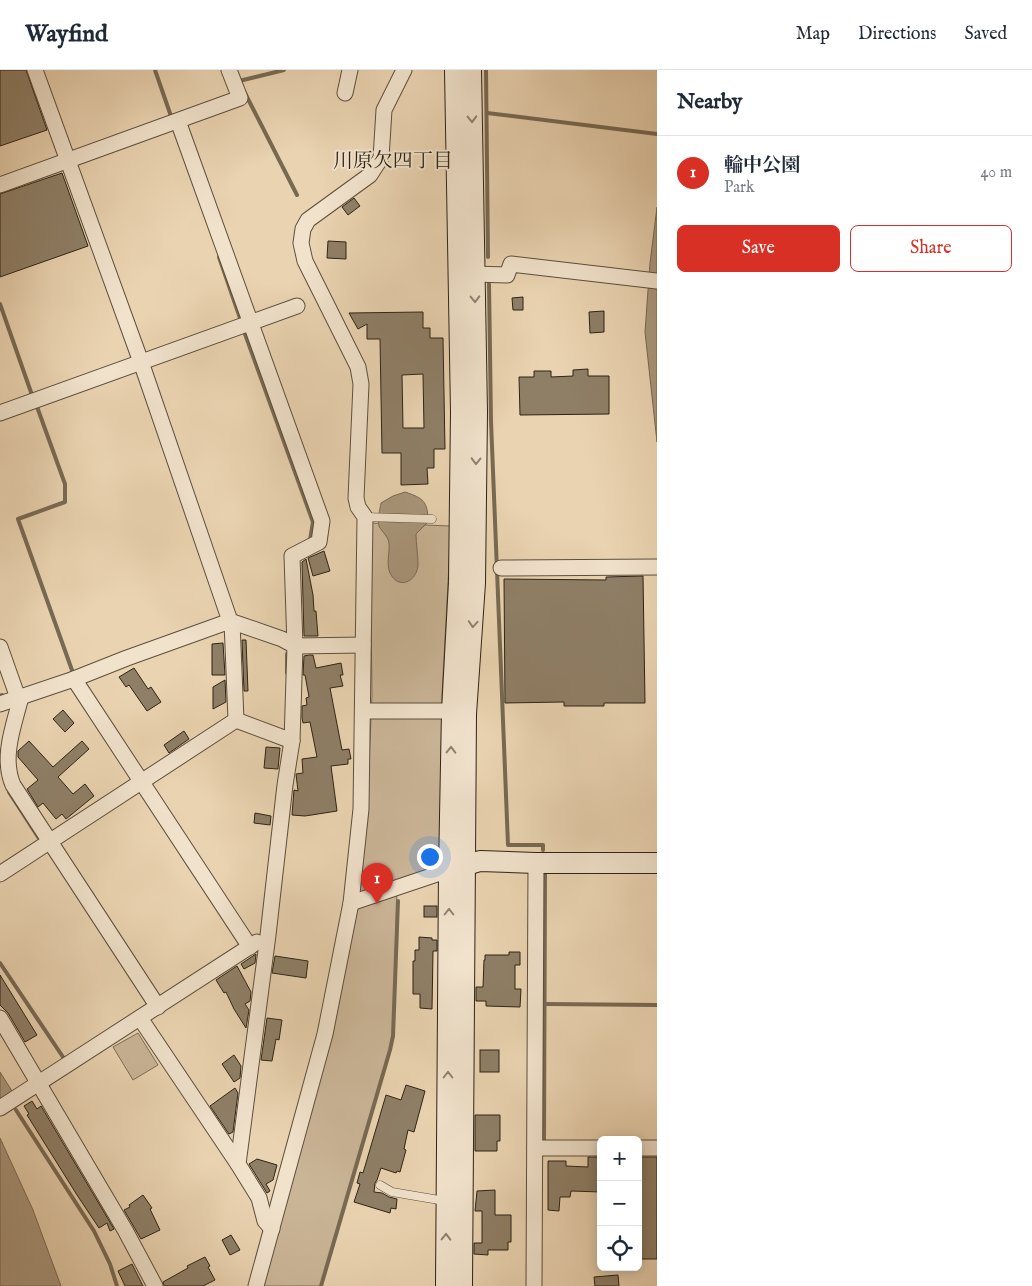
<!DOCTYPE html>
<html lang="en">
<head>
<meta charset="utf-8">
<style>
	:root { --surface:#fff; --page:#f2f2f3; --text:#1f2937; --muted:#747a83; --line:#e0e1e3; --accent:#d93025 }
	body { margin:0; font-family:"IM FELL English","Noto Serif JP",serif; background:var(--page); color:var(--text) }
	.controls { position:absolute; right:15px; bottom:15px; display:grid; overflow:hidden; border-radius:8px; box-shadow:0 2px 12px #0003 }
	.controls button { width:45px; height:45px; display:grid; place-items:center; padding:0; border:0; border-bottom:1px solid var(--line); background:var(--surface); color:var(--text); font:25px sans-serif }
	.you { position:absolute; left:429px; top:786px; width:18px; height:18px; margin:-12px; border:4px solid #fff; border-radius:50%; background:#1a73e8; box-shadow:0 0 0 8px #1a73e833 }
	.badge { display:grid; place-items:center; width:32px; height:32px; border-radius:50%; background:var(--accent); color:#fff; font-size:16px; font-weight:700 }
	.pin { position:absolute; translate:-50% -41px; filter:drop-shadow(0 1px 2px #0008) }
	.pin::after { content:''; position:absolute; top:26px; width:18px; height:15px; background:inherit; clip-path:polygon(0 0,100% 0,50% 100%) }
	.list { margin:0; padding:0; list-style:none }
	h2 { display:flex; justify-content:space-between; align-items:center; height:65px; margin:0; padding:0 20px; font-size:21px }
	h2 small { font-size:16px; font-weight:400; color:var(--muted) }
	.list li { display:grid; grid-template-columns:32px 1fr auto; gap:15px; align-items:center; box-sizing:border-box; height:75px; padding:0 20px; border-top:1px solid var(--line) }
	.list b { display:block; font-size:19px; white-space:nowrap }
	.list p { margin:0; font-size:16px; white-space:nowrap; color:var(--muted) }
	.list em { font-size:16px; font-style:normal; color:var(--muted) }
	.actions { display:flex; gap:10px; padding:15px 20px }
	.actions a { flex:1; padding:11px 0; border:1px solid var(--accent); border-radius:8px; text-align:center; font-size:18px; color:var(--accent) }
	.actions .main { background:var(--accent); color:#fff }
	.icon { flex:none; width:28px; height:28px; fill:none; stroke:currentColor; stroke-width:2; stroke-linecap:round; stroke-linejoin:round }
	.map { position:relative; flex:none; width:657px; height:1216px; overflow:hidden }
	header { display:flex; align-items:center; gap:30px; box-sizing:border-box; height:70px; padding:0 25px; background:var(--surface); border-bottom:1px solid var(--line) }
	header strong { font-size:24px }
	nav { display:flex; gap:28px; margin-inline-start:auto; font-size:18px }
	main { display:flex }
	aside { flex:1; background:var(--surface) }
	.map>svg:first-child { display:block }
	.green { fill:#cab597; stroke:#7c6c56 }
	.water { fill:#aa977c; stroke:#786953 }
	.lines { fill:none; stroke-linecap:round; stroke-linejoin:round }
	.stream { stroke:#786953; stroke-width:4 }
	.building { fill:#8f7f67; stroke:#2d2316; fill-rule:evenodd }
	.lane-casing { stroke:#5c4f3d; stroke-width:9 }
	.street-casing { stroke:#5c4f3d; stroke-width:17 }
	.secondary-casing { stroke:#2d2316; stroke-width:22 }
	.lane { stroke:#f1e2cc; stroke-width:8 }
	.street { stroke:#f1e2cc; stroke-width:15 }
	.secondary { stroke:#f1e2cc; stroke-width:20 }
	.oneway { stroke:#8f8271 }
	.labels { text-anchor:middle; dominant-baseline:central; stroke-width:4; stroke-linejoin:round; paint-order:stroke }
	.neighbourhood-label { font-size:20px; fill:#2d2316; stroke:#f1e2cc }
</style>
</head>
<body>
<header>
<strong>Wayfind</strong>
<nav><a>Map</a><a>Directions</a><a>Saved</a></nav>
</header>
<main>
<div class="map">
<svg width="657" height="1216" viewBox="0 0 657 1216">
	<rect width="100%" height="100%" fill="#ead3b1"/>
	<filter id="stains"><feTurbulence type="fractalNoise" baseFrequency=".004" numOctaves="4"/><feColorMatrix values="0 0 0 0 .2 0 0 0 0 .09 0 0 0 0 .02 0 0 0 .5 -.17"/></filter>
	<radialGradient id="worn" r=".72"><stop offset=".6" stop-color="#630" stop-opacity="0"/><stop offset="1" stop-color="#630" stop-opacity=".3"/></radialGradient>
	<g class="green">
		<polygon points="370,453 451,456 442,626 440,809 397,820 393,966 390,980 321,1216 262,1216 329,965 367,740 372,625"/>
		<polygon points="138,963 158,995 133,1010 113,977"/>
	</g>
	<g class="water">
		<polygon points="657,137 657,372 645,262 650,193"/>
		<path d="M405,422C423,428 428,431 428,452L416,464C416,474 418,484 418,495C417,511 399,521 390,503C386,494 390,483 389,473C388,466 382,462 379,456C377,450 380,439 381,433L393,426Z"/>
		<polygon points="0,1002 12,1021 0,1029"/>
		<polygon points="0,1068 33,1140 61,1216 0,1216"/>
	</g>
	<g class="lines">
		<g class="stream">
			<polyline points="155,0 172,49"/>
			<polyline points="486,0 488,187"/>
			<polyline points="239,11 284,0"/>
			<polyline points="245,23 297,125"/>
			<polyline points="487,43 657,64"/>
			<polyline points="219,187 240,248"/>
			<polyline points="489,214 491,351 508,775 543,775 543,780"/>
			<polyline points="0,234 32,325"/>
			<polyline points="245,264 313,452 310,470"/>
			<polyline points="36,334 65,414 65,432 18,449 73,603 69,604"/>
			<polyline points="287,603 287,584"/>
			<polyline points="0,626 2,625"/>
			<polyline points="9,722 40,770"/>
			<polyline points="0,893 65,990"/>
			<polyline points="545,934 657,935"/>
			<polyline points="16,1040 94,1161 110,1194 117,1216"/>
			<polyline points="544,1070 545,803"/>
			<polyline points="321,1216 390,980 393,966 398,831"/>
		</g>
	</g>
	<g class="building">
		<polygon points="0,0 26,0 47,60 0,76"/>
		<polygon points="62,103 88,176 0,207 0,124"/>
		<polygon points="354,128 360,136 348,145 342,137"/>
		<polygon points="328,171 346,172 346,189 327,188"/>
		<polygon points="523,227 523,240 513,240 512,228"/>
		<polygon points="604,241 604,262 590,263 589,242"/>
		<path d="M423,242V258H430V268H443L445,379H434V398H427L428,414L401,415V383H382L380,269H367V254L358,259L349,243ZM423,304L424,358H403L402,305Z"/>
		<polygon points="588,299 588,306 609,306 609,344 520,345 519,307 534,307 534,301 551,301 551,307 573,306 573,300"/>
		<polygon points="324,481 330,501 313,506 308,488"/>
		<polygon points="306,489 313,525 314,541 316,541 318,566 304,566 302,492"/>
		<polygon points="643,506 645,633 604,633 604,636 564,636 564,632 505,633 504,509 606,510 606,507"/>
		<polygon points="242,570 246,570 248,621 244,621"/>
		<polygon points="223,573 225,605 212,605 212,574"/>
		<polygon points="309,585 313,585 316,598 341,593 343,605 340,605 343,616 330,618 342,680 349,679 351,689 348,689 348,694 331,696 337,741 305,746 292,745 294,720 298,721 296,704 303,703 302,689 317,687 310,652 303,653 302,648 302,636 307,635 306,628 309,627 305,605 303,605 304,586"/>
		<polygon points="134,598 148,619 151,617 161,632 147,641 129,615 126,617 119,607"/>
		<polygon points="225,610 226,632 213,639 213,617"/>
		<polygon points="63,640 74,653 65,662 53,649"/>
		<polygon points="184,661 189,669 169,683 164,675"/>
		<polygon points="29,671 53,697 82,671 89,679 58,707 73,724 85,714 94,726 66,749 62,744 56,749 43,733 38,737 27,719 38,710 18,687 18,681"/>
		<polygon points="266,677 280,678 278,699 264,698"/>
		<polygon points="255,743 271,746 270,755 254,753"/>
		<rect x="424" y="836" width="13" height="11"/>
		<polygon points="419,867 432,868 432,870 437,870 437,881 433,881 432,939 420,938 420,924 413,924 413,891 415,891 415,880 419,880"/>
		<polygon points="509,882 520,882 520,895 515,895 515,919 521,919 520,937 486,936 486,931 476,931 476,917 483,917 484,890 485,890 485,885 509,885"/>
		<polygon points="256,884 255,893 244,899 241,894"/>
		<polygon points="275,886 308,891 306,908 272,903"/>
		<polygon points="237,896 251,922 250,931 245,934 249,940 246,958 234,939 226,922 224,923 216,910"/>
		<polygon points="0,905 37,965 25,972 8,943 0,935"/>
		<polygon points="267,948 282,950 279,970 276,969 272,991 261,990"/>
		<rect x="480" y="980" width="19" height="22"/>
		<polygon points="234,985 241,996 240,1008 234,1012 222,994"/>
		<polygon points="406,1015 425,1021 414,1062 408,1060 404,1079 406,1080 400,1102 397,1101 396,1103 381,1098 377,1110 375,1113 374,1122 382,1123 389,1127 397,1129 396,1139 391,1138 390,1143 354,1132 360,1114 357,1113 360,1102 363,1103 386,1025 401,1030"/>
		<polygon points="235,1018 238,1023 233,1062 229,1064 210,1036"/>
		<polygon points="32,1031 37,1039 41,1036 114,1159 110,1161 107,1153 99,1158 77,1125 27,1045 29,1044 24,1036"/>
		<polygon points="475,1045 500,1045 500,1071 497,1071 497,1081 475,1081"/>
		<polygon points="588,1087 601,1087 601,1122 571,1121 570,1127 560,1127 559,1141 548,1140 548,1091 566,1091 566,1096 588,1097"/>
		<rect x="638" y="1087" width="19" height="102"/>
		<polygon points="257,1089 277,1095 273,1110 266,1114 270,1121 267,1123 249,1094"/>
		<polygon points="495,1120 495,1145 511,1145 511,1172 508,1172 508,1180 488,1180 488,1185 474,1184 474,1173 482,1173 482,1141 475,1141 477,1121"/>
		<polygon points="143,1125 152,1138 150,1139 160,1160 141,1169 124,1140 130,1137 129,1135"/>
		<polygon points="231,1165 240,1180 230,1185 222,1170"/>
		<polygon points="205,1187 210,1196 208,1197 215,1210 203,1216 164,1216 163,1212 188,1198 187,1196"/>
		<polygon points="132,1194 143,1216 125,1216 118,1201"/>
		<polygon points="618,1205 619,1216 595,1216 594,1207"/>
	</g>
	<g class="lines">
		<defs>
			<g id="lane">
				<polyline points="365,447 432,449"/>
				<polyline points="380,1115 392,1122 445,1131"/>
			</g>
			<g id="street">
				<polyline points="35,0 141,292 230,551"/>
				<polyline points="345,23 350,0"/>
				<polyline points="178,51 322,451 319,472 292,486 295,576 292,671 285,715 268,865 238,1094 259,1128 265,1151 272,1159"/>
				<polyline points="0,115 240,28 229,0"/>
				<polyline points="474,204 507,205 511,194 657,211"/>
				<polyline points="0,343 297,236"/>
				<polyline points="501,498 657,497"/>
				<polyline points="232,552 236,650"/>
				<polyline points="0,577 18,628"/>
				<polyline points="74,609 250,877"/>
				<path d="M21,627C14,655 1,687 13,715L158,937"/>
				<polyline points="0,634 74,609 127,588 230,551 282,569 295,576 363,575"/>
				<polyline points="364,641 452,641"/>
				<polyline points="236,650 292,671"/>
				<polyline points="0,804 236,650"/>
				<polyline points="351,833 449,800"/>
				<polyline points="0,948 125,1160 155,1216"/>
				<polyline points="140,948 238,1094"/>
				<polyline points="0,1038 257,872"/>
				<polyline points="535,1078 601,1078"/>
				<polyline points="638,1078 657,1078"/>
				<polyline points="256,1216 325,964 351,833 361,739 365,447 358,437 356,428 361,314 358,297 305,191 301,173 303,159 308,150 370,105 381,88 384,40 404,0"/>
				<polyline points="534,1216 536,793"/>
			</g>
			<g id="secondary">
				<polyline points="453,799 480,791 536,793 657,793"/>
				<polyline points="446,1216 449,800 452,641 459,512 461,342 455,0"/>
				<polyline points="462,1216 466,644 475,513 477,342 471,0"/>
			</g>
		</defs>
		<use href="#lane" class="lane-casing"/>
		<use href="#street" class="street-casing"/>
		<use href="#secondary" class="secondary-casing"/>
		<use href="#lane" class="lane"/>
		<use href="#street" class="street"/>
		<use href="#secondary" class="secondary"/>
	</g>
	<defs><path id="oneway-chevron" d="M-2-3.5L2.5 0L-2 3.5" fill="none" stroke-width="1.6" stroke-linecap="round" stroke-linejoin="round" transform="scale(1.25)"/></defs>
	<g class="oneway">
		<use href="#oneway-chevron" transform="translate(472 49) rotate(89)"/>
		<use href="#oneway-chevron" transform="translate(475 229) rotate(89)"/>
		<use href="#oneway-chevron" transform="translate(476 391) rotate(91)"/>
		<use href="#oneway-chevron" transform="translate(473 554) rotate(94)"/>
		<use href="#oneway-chevron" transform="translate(451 680) rotate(-89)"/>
		<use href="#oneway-chevron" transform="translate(449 842) rotate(-90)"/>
		<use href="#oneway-chevron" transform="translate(448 1005) rotate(-90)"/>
		<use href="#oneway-chevron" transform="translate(446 1167) rotate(-89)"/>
	</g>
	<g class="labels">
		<g class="neighbourhood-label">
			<text x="393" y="91">川原欠四丁目</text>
		</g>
	</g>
	<rect width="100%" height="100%" filter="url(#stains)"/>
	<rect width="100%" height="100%" fill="url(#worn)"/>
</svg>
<div class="controls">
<button>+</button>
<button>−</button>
<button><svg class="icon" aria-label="locate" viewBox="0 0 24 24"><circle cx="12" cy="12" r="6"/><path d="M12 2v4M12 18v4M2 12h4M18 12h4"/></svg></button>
</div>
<div class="you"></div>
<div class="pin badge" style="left:377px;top:834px">1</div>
</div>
<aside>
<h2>Nearby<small></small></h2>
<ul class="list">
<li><span class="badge">1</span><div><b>輪中公園</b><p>Park</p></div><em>40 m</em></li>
</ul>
<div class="actions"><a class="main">Save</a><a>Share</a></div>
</aside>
</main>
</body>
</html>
